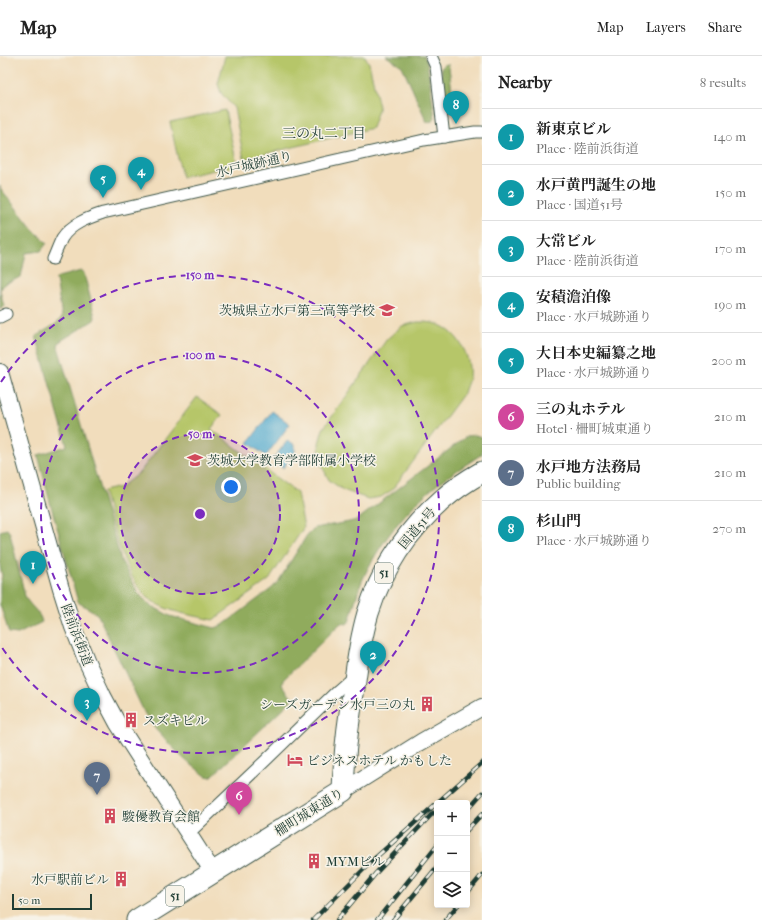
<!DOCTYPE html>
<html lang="en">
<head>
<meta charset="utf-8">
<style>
	:root { --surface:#fff; --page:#f6f6f6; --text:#222; --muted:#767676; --line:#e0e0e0; --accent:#ea580c }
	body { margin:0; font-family:"IM FELL French Canon","Noto Serif JP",serif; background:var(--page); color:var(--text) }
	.controls { position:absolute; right:12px; bottom:12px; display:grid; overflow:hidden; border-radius:4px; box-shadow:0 2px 10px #0003 }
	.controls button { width:36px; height:36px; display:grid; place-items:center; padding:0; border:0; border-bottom:1px solid var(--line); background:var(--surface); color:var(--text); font:20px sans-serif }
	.scale { position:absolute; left:12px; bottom:10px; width:80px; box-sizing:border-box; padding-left:4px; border:2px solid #1f3d34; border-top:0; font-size:11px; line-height:14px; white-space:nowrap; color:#1f3d34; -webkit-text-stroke:3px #f7f3e8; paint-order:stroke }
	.you { position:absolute; left:231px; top:431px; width:14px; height:14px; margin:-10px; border:3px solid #fff; border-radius:50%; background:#1a73e8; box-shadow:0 0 0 6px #1a73e833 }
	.badge { display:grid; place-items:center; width:26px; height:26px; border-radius:50%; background:var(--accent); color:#fff; font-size:13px; font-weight:700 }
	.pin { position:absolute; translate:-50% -33px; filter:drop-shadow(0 1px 2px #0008) }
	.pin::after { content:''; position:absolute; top:21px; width:14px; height:12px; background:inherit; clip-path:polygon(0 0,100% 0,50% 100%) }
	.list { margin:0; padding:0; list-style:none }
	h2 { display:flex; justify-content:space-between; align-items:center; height:52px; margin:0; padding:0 16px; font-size:17px }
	h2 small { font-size:13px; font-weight:400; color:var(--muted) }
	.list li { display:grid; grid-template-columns:26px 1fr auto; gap:12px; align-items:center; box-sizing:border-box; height:56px; padding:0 16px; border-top:1px solid var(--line) }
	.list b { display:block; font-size:15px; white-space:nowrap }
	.list p { margin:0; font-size:13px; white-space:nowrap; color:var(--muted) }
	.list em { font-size:13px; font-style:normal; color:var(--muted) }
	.icon { flex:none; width:22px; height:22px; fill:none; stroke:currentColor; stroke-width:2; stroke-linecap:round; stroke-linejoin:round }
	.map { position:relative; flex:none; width:482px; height:864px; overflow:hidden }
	header { display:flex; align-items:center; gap:24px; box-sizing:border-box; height:56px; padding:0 20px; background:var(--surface); border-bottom:1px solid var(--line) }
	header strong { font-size:19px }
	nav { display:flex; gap:22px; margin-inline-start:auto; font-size:14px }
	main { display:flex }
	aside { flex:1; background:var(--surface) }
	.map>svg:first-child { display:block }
	.green { fill:#b6c669; stroke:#6a824e }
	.forest { fill:#90ab5d; stroke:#587448 }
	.water { fill:#4fa8cd; stroke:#377280 }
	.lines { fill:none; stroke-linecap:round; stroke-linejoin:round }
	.street-casing { stroke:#3e5548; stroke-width:13 }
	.secondary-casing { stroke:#3e5548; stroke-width:18 }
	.highway-casing { stroke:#3e5548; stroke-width:23 }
	.street { stroke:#fff; stroke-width:11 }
	.secondary { stroke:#fff; stroke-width:16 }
	.highway { stroke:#fff; stroke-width:21 }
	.rail-casing { stroke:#1f3d34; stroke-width:4.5 }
	.rail { stroke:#f7f3e8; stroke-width:3; stroke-dasharray:9; stroke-linecap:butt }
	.ring { fill:none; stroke:#7b2cbf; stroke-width:2; stroke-dasharray:7 5 }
	.labels { text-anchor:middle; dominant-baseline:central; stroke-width:3; stroke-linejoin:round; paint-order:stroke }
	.shield { fill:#f7f3e8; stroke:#60746a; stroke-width:1 }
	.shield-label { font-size:12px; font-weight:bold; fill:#1f3d34 }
	.street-label { font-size:13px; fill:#1f3d34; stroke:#f7f3e8 }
	.poi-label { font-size:13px; fill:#1f3d34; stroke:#f7f3e8; text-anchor:start }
	.neighbourhood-label { font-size:14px; fill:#1f3d34; stroke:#f7f3e8 }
	.centre { fill:#7b2cbf; stroke:#f7f3e8; stroke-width:2 }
	.ring-label { font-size:12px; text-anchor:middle; font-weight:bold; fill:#7b2cbf; stroke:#f7f3e8; stroke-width:3; stroke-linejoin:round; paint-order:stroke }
</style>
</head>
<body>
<header>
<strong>Map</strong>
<nav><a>Map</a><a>Layers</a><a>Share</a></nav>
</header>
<main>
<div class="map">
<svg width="482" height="864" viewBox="0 0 482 864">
	<rect width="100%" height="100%" fill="#f7f3e8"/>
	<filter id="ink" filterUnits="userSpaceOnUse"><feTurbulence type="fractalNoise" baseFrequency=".025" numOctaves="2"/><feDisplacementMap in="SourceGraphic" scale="8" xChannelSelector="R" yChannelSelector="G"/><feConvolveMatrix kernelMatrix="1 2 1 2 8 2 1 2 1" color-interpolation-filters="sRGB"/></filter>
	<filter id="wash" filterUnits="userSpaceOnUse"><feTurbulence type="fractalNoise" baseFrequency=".012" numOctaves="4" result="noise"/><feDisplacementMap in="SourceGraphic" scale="16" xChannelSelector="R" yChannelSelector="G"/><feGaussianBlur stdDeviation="0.9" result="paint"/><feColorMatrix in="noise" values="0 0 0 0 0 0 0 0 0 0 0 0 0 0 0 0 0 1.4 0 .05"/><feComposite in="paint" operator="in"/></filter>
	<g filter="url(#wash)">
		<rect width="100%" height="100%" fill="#f1ddbc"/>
		<g class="green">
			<polygon points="225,0 365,0 369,7 379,51 372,72 244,103 234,52 221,37 218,28"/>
			<polygon points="225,54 237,109 182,121 170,66"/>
			<path d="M417,266C422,266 428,266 433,267C456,272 472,299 469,322C468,327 465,332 464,337L392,434L381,441L368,443L343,434L329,424L320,406L319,387L323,373L387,283L402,270Z"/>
			<path d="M197,341L222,359L211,373L297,437L304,471L269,524L213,564C194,559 169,557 152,545C124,525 113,467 103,435L121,431L140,416Z"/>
		</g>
		<g class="forest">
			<polygon points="386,0 424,0 427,6 435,62 433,65 427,66 402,10"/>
			<polygon points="448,8 449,11 454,51 449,53 446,51 441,12 443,9"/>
			<polygon points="0,130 1,133 32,172 47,187 41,195 26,197 21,221 4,228 0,234 4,250 0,254"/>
			<path d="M81,215L84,217L95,261L94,264L59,286L58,291L121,504L138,537L150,549L170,560L215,572L223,569L271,533L278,526L307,479L314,472L349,466L357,464L467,380L475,379L482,381V398C466,409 449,419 434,431C404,456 378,489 362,525C357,538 353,552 349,566L347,568L341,567L283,624L282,629L292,642L290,646L211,721L206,720L184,703L156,674L145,658L98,559C92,553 84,551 78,546L51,450L38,399L67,390L36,280L56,268L62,261L56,223L58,221Z"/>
			<path d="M7,473L10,477L25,540C29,550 40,555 42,566L18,578L9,577L0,549V528L2,520L0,510V475Z"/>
		</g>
		<g class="water">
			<polygon points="272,355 290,368 266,400 248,387"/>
			<polygon points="288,384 295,389 295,396 283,412 272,404"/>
		</g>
	</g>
	<g filter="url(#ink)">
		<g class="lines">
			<defs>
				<g id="street">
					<polyline points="431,0 436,11 444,81"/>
					<path d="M53,203C56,196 59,188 62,182C71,168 88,162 103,157L424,84L475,76H482"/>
					<polyline points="0,261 6,258"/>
					<polyline points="188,778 266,704 338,634 355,619"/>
				</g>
				<g id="secondary">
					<polyline points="0,316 61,533 73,571 87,606 103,640 118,668 213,816"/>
					<polyline points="343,735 421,686 482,651"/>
				</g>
				<path id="highway" d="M137,864L343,735C344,700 348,666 354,632C357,607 361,581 368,557C382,513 408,474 442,444C454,433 468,424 482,416"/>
			</defs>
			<use href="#street" class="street-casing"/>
			<use href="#secondary" class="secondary-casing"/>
			<use href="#highway" class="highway-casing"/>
			<use href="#street" class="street"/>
			<use href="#secondary" class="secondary"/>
			<use href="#highway" class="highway"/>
			<defs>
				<g id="rail">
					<polyline points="467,754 482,737"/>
					<polyline points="467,774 482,758"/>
					<polyline points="467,837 482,819"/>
					<polyline points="313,864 374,803 482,707"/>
					<polyline points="337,864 376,817 433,757"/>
					<polyline points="377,864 437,789"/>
					<polyline points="393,864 437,811"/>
					<polyline points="445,864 458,849"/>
				</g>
			</defs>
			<use href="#rail" class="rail-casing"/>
			<use href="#rail" class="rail"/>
		</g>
	</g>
	<circle cx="200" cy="458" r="80" fill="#7b2cbf" fill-opacity=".12"/>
	<g class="ring">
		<circle cx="200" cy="458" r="80"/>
		<circle cx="200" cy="458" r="159"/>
		<path d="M1 326A239 239 0 1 1 1 590"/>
	</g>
	<defs>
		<symbol id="school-bare" viewBox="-9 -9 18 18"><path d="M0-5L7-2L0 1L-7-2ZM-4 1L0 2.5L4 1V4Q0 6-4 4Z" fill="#d1495b" stroke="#f7f3e8" stroke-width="2.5" paint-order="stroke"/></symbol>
		<symbol id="building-bare" viewBox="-9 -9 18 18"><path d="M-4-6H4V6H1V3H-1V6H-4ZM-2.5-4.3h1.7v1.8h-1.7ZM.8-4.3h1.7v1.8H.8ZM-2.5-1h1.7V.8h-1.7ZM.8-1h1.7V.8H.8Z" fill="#d1495b" stroke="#f7f3e8" stroke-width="2.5" paint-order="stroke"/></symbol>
		<symbol id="hotel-bare" viewBox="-9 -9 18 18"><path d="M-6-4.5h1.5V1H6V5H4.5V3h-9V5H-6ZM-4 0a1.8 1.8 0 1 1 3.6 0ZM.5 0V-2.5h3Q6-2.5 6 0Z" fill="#d1495b" stroke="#f7f3e8" stroke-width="2.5" paint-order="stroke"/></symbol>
	</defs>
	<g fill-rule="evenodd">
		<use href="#school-bare" x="376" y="243" width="22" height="22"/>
		<use href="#school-bare" x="184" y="393" width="22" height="22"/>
		<use href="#building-bare" x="416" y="637" width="22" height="22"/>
		<use href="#building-bare" x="120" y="653" width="22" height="22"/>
		<use href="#hotel-bare" x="284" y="693" width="22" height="22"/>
		<use href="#building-bare" x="99" y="749" width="22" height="22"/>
		<use href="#building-bare" x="303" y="794" width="22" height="22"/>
		<use href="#building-bare" x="110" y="812" width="22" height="22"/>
	</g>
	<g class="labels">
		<g class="shield">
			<rect x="375" y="507" width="18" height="20" rx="3"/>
			<rect x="166" y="830" width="18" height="20" rx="3"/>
		</g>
		<g class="shield-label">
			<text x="384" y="517">51</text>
			<text x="175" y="840">51</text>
		</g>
		<g class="street-label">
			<text transform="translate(254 108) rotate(-13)">水戸城跡通り</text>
			<text transform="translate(417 472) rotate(-50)">国道51号</text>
			<text transform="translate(77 579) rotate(69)">陸前浜街道</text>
			<text transform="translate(309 756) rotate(-32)">柵町城東通り</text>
		</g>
		<g class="poi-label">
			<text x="375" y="254" text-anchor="end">茨城県立水戸第三高等学校</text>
			<text x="207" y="404">茨城大学教育学部附属小学校</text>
			<text x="415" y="648" text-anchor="end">シーズガーデン水戸三の丸</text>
			<text x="143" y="664">スズキビル</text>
			<text x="307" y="704">ビジネスホテル かもした</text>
			<text x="122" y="760">駿優教育会館</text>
			<text x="326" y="805">MYMビル</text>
			<text x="109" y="823" text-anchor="end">水戸駅前ビル</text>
		</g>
		<g class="neighbourhood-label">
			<text x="324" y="77">三の丸二丁目</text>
		</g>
	</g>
	<circle cx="200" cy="458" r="6" class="centre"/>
	<g class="ring-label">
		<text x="200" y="223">150 m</text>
		<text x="200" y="303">100 m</text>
		<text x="200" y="382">50 m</text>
	</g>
</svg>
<div class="controls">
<button>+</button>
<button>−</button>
<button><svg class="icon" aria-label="layers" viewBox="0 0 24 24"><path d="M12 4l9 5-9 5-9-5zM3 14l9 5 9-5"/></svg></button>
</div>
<div class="scale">50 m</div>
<div class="you"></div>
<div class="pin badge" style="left:33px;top:528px;background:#0f9aa8">1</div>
<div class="pin badge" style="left:373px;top:618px;background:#0f9aa8">2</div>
<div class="pin badge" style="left:87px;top:665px;background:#0f9aa8">3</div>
<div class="pin badge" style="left:141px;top:134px;background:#0f9aa8">4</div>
<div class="pin badge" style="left:103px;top:142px;background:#0f9aa8">5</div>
<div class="pin badge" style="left:239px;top:759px;background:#d1479c">6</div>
<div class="pin badge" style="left:97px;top:739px;background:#5c6f8a">7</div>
<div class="pin badge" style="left:456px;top:68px;background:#0f9aa8">8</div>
</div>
<aside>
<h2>Nearby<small>8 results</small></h2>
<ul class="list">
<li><span class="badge" style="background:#0f9aa8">1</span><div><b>新東京ビル</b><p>Place · 陸前浜街道</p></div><em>140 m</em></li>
<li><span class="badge" style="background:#0f9aa8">2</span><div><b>水戸黄門誕生の地</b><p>Place · 国道51号</p></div><em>150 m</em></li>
<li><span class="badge" style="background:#0f9aa8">3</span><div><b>大常ビル</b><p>Place · 陸前浜街道</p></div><em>170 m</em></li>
<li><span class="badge" style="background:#0f9aa8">4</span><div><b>安積澹泊像</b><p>Place · 水戸城跡通り</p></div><em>190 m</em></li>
<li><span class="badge" style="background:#0f9aa8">5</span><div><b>大日本史編纂之地</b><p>Place · 水戸城跡通り</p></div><em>200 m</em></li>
<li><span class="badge" style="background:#d1479c">6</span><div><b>三の丸ホテル</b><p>Hotel · 柵町城東通り</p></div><em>210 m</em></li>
<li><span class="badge" style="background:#5c6f8a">7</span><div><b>水戸地方法務局</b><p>Public building</p></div><em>210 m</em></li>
<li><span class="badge" style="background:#0f9aa8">8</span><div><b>杉山門</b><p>Place · 水戸城跡通り</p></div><em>270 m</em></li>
</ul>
</aside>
</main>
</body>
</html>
